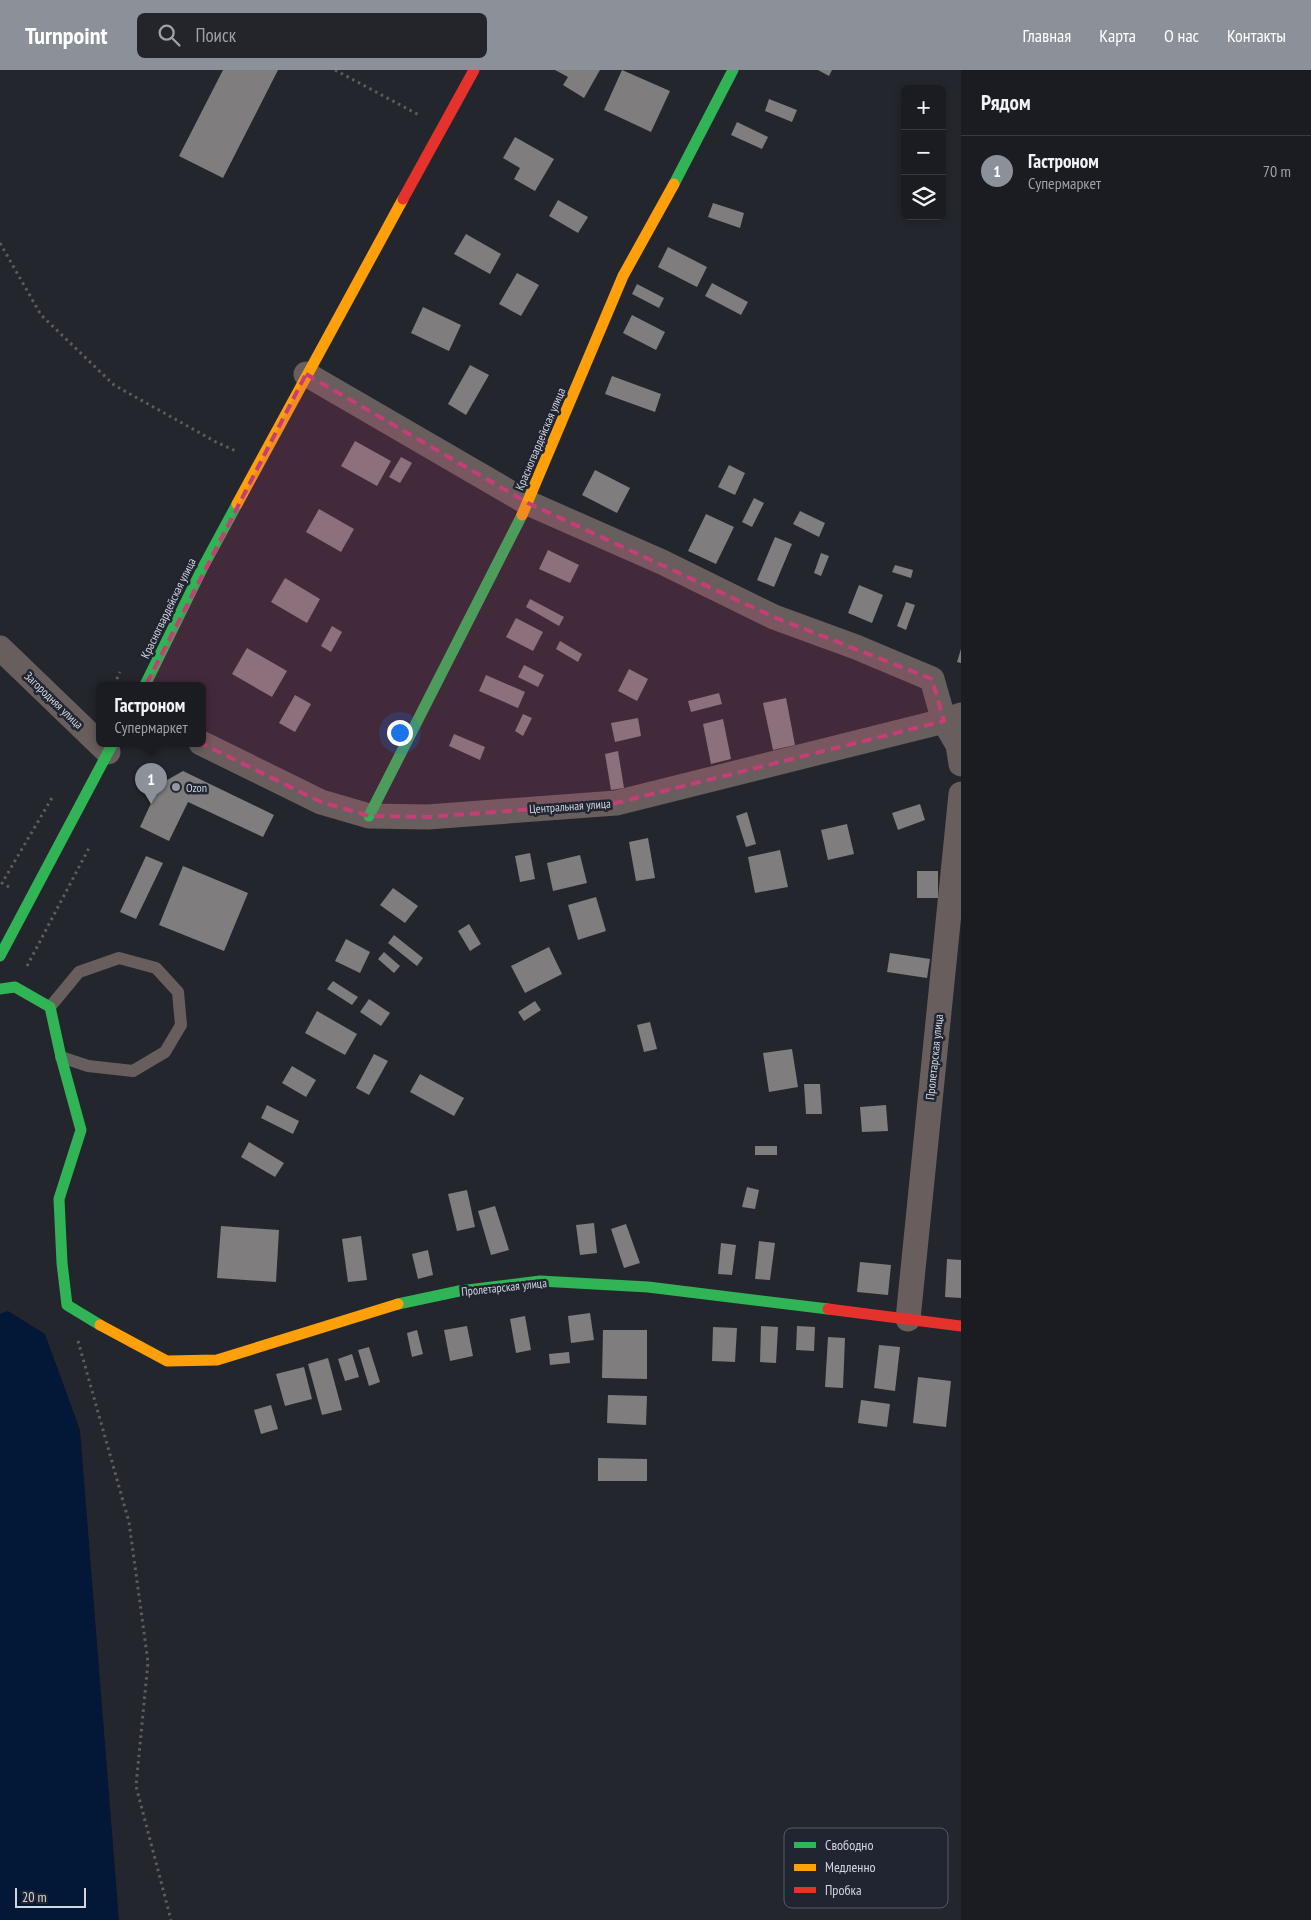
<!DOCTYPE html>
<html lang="ru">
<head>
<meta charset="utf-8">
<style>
	:root { --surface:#1b1c22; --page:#24252a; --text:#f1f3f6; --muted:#a0a1a5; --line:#393a40; --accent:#8c9099 }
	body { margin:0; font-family:"PT Sans Narrow",sans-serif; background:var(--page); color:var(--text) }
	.controls { position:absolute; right:15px; top:15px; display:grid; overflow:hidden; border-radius:8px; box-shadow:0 2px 8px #0003 }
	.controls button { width:45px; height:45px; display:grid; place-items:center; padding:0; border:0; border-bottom:1px solid var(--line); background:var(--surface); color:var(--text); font:25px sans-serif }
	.scale { position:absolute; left:15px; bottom:12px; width:71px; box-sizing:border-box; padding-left:5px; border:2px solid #d2d5de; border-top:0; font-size:14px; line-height:18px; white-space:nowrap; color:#d2d5de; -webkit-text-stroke:4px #202531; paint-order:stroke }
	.you { position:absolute; left:399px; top:662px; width:18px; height:18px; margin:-12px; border:4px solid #fff; border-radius:50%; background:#1a73e8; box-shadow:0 0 0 8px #1a73e833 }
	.badge { display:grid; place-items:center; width:32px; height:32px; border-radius:50%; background:var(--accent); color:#fff; font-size:16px; font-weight:700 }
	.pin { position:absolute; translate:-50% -41px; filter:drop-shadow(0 1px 2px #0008) }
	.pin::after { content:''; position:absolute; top:26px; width:18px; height:15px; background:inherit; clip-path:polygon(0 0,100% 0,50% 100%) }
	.popup { position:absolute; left:96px; top:612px; width:110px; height:65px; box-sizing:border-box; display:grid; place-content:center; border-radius:8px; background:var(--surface); filter:drop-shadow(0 1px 4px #0005); font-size:16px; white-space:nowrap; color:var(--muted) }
	.popup b { font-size:19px; color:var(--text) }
	.popup::after { content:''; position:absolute; left:50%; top:100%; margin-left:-10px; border:10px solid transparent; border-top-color:var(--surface) }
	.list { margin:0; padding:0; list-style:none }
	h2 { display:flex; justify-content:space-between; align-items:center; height:65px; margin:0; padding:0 20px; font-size:21px }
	h2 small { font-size:16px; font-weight:400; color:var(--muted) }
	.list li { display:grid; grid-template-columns:32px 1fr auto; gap:15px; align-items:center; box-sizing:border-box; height:70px; padding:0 20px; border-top:1px solid var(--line) }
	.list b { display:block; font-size:19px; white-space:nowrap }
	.list p { margin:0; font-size:16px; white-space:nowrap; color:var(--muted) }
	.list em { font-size:16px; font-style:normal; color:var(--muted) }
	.icon { flex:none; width:28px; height:28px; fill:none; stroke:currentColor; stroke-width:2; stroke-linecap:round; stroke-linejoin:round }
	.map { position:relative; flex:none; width:961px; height:1850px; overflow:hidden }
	header { display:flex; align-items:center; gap:30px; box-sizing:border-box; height:70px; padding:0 25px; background:var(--accent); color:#fff }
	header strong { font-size:24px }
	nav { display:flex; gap:28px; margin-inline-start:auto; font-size:18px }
	.search { width:350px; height:45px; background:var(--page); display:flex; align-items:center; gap:12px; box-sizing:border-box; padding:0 18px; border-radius:8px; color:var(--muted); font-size:19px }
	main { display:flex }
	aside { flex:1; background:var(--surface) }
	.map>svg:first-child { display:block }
	.water { fill:#031736 }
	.building { fill:#7f7d7e }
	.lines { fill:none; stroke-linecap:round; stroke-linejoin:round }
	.path { stroke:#605c5d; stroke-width:3; stroke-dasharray:2.5 4; stroke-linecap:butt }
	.lane { stroke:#675e5d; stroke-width:12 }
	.street { stroke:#675e5d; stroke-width:25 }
	.fast { stroke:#30b455; stroke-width:11 }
	.slow { stroke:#ff9f0a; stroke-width:11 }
	.jam { stroke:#e5322d; stroke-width:11 }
	.marked { fill:#c53e75; fill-opacity:0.2; stroke:#c53e75; stroke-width:4; stroke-dasharray:10 6; stroke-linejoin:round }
	.poi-dot { fill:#9598a0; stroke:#202531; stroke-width:2 }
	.labels { text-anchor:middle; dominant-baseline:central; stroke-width:5; stroke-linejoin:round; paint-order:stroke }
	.street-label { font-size:12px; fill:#d2d5de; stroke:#202531 }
	.poi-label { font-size:12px; fill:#d2d5de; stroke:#202531; text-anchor:start }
	.key { fill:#202531; stroke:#555a65; stroke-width:1 }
	.key-label { font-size:14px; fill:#d2d5de }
</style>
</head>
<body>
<header>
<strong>Turnpoint</strong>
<div class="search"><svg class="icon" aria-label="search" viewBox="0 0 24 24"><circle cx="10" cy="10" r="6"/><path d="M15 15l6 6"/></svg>Поиск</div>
<nav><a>Главная</a><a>Карта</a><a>О нас</a><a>Контакты</a></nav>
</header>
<main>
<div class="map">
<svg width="961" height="1850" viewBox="0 0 961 1850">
	<rect width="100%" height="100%" fill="#24262d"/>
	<polygon class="water" points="8,1241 45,1264 80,1360 119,1850 0,1850 0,1244"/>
	<g class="building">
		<polygon points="223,0 278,0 223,108 179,86"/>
		<polygon points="555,0 600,0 584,28 563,15 568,7"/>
		<polygon points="622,0 670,21 651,62 604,40"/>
		<polygon points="818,0 832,0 829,6"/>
		<polygon points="769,29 797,40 792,52 765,41"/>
		<polygon points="737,52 768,67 762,79 731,65"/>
		<polygon points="515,67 554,89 535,121 514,109 520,98 503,88"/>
		<polygon points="558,130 588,147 578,163 549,146"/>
		<polygon points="713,133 744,143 740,158 708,147"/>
		<polygon points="466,164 501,184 490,204 454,184"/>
		<polygon points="668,177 707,197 697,217 658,197"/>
		<polygon points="517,203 539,215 521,246 499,234"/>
		<polygon points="712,213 748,232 741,245 705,226"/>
		<polygon points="637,214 664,228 659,238 632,224"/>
		<polygon points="423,237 461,255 449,281 411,263"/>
		<polygon points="632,245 665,262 656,280 623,263"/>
		<polygon points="470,295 489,305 466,345 448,334"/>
		<polygon points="612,306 661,324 655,342 605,324"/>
		<polygon points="355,371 391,391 377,416 341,396"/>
		<polygon points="401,387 412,393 400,413 389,407"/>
		<polygon points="729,395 745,403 735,425 718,417"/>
		<polygon points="595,400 630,418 617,443 582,425"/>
		<polygon points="754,428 764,433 752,457 742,452"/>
		<polygon points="319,439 354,459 341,482 306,462"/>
		<polygon points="800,441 825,453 819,467 793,454"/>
		<polygon points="706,444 734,457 716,494 688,481"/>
		<polygon points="775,467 792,474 774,517 757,510"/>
		<polygon points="548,480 579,495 570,513 539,499"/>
		<polygon points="821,483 829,486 821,506 814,503"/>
		<polygon points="895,495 913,500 911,508 892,502"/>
		<polygon points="285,508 320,529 307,553 271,532"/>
		<polygon points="859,515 883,525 872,553 848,543"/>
		<polygon points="530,529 564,547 559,556 526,537"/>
		<polygon points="906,532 915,535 906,560 897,556"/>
		<polygon points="516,548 543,562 533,581 506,567"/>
		<polygon points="332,556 342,562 331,582 321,576"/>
		<polygon points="560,571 582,584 578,592 556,579"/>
		<polygon points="247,578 287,601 272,627 232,604"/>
		<polygon points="961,579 961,593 957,592"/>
		<polygon points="524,595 544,605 538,617 518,607"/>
		<polygon points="629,599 648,609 637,631 618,621"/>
		<polygon points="486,605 525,622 518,638 479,621"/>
		<polygon points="719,623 722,634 691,642 688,631"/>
		<polygon points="295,625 311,634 295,662 279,653"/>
		<polygon points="786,628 795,675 773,680 763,633"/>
		<polygon points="523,644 532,648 523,666 515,661"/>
		<polygon points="638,648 641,666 615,672 611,653"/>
		<polygon points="723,649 731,689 711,694 703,654"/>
		<polygon points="454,664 485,677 480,690 449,676"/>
		<polygon points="618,681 624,718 611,720 605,684"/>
		<polygon points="183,701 274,745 263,767 188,732 169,771 140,757 160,714"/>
		<polygon points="920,734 925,750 898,760 892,743"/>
		<polygon points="747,742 756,774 746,777 736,746"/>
		<polygon points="847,754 854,784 828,790 821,760"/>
		<polygon points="648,768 655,808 636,811 629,772"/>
		<polygon points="780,780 788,817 755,823 748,787"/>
		<polygon points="530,783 535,809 520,812 515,786"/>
		<polygon points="580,785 587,813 553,821 547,793"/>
		<polygon points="146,786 163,793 136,849 120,842"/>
		<polygon points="183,796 248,823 224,881 159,855"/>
		<rect x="917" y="801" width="21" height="27"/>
		<polygon points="393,818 418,836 405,853 380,835"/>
		<polygon points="596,827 606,861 578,870 568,835"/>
		<polygon points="469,854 481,874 470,881 458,861"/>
		<polygon points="394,865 423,888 417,896 388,873"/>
		<polygon points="346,869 370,882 360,903 335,891"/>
		<polygon points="549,877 562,904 525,923 511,896"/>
		<polygon points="384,882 400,896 394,903 378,889"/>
		<polygon points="890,883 930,889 927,908 887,902"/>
		<polygon points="333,911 358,927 352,935 327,919"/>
		<polygon points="369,929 390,943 381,956 360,942"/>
		<polygon points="535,931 541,940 524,951 518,942"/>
		<polygon points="317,941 357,964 345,985 305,963"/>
		<polygon points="650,952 657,979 644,982 637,955"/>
		<polygon points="792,979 798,1017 769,1022 763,983"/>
		<polygon points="374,984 388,991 369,1025 356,1018"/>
		<polygon points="292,996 316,1010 306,1027 282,1013"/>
		<polygon points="420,1004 464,1028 454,1046 410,1022"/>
		<polygon points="804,1014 820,1014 822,1044 806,1044"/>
		<polygon points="267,1035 299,1051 293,1064 261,1048"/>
		<polygon points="886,1035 888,1061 862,1062 860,1037"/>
		<polygon points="249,1072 284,1093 275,1107 241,1087"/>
		<rect x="755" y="1076" width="22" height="9"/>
		<polygon points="747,1117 759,1120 755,1139 742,1137"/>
		<polygon points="467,1120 475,1157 457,1161 448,1124"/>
		<polygon points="495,1136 509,1180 491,1185 478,1141"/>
		<polygon points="594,1153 597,1183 580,1185 576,1155"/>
		<polygon points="626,1154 640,1193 624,1198 611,1159"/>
		<polygon points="221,1156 279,1160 276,1212 217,1208"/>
		<polygon points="361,1166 367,1210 348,1212 342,1169"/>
		<polygon points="759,1171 775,1173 770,1210 755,1209"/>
		<polygon points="721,1173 736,1175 732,1205 718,1204"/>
		<polygon points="428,1180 433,1205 418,1209 412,1184"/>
		<polygon points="947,1189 961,1190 961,1228 945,1227"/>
		<polygon points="860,1192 891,1195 888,1225 857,1222"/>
		<polygon points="590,1243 594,1270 571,1273 568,1246"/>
		<polygon points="525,1246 531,1280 516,1283 510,1249"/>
		<polygon points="467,1256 473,1286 450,1291 444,1260"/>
		<polygon points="761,1256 778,1257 776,1293 760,1292"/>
		<polygon points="797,1256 815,1257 814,1281 796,1280"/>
		<polygon points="713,1257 737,1258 735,1292 712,1291"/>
		<polygon points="417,1260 423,1284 412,1287 407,1263"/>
		<polygon points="603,1260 647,1260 647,1309 602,1308"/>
		<polygon points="828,1267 845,1268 843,1318 825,1317"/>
		<polygon points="879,1275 900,1277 895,1321 874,1318"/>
		<polygon points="369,1277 380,1312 369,1316 358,1280"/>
		<polygon points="569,1282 570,1293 550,1295 549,1284"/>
		<polygon points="352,1284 359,1307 345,1311 338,1289"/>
		<polygon points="328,1288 342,1340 322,1345 308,1294"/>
		<polygon points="304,1297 312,1329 285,1336 276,1304"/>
		<polygon points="918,1307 951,1311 946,1357 913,1353"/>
		<polygon points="608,1325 647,1326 646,1355 607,1353"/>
		<polygon points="861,1330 890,1334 887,1357 858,1353"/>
		<polygon points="271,1335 278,1359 261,1364 254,1340"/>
		<polygon points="598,1388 647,1389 647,1411 598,1411"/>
	</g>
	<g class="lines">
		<g class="path">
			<polyline points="335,0 419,45"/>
			<polyline points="0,173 41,245 114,315 216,372 236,381"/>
			<polyline points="114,615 120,602"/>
			<polyline points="9,817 2,813 53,726"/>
			<polyline points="27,896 90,776"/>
			<polyline points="78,1271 129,1452 148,1592 136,1716 171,1850"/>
		</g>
		<polyline class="lane" points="50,937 79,902 119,888 156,898 178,922 181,955 165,982 133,1001 88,996 61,987"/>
		<g class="street">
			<polyline points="306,304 528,433 662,492 774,547 856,577 932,609 944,651 958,675 961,694"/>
			<polyline points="0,578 108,682"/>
			<polyline points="201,673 321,732 369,746 428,747 616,733 944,651 961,645"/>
			<polyline points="908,1249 961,724"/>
		</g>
		<g class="fast">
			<polyline points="674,114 733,0"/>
			<polyline points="145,615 203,497 237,434"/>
			<polyline points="369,746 522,445"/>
			<polyline points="0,886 113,673"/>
			<polyline points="0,919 15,917 50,937 61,987 81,1060 59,1129 62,1193 67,1235 100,1255"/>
			<polyline points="398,1234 459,1221 540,1211 648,1217 828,1239"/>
		</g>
		<g class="slow">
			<polyline points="237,434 403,129"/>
			<polyline points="522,445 623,206 674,114"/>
			<polyline points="100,1255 167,1291 217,1290 398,1234"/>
		</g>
		<g class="jam">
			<polyline points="403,129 474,0"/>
			<polyline points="828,1239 961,1256"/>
		</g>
	</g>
	<path class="marked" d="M306,304L528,433L774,547L932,609L944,651L616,733L428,747L369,746L321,732L133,640Z"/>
	<circle class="poi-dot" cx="176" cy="717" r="5"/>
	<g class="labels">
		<g class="street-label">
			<text transform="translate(540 369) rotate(-67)">Красногвардейская улица</text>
			<text transform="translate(168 538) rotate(-64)">Красногвардейская улица</text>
			<text transform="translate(54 630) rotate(44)">Загородняя улица</text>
			<text transform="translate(570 736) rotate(-4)">Центральная улица</text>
			<text transform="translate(934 987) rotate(-84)">Пролетарская улица</text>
			<text transform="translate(504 1217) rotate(-6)">Пролетарская улица</text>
		</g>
		<g class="poi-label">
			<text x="186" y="717">Ozon</text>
		</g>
	</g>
	<rect x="784" y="1758" width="164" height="80" rx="8" class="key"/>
	<rect x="794" y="1772" width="22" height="6" fill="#30b455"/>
	<rect x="794" y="1794" width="22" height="7" fill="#ff9f0a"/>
	<rect x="794" y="1817" width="22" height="6" fill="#e5322d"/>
	<g class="key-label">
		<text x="825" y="1780">Свободно</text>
		<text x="825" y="1802">Медленно</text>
		<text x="825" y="1825">Пробка</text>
	</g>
</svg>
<div class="controls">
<button>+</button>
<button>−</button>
<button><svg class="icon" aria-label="layers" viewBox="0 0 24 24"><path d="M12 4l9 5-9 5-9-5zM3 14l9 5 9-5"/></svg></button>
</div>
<div class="scale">20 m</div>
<div class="you"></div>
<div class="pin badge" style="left:151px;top:734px">1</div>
<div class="popup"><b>Гастроном</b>Супермаркет</div>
</div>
<aside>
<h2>Рядом<small></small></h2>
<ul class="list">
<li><span class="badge">1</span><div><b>Гастроном</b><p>Супермаркет</p></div><em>70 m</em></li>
</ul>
</aside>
</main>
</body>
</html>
